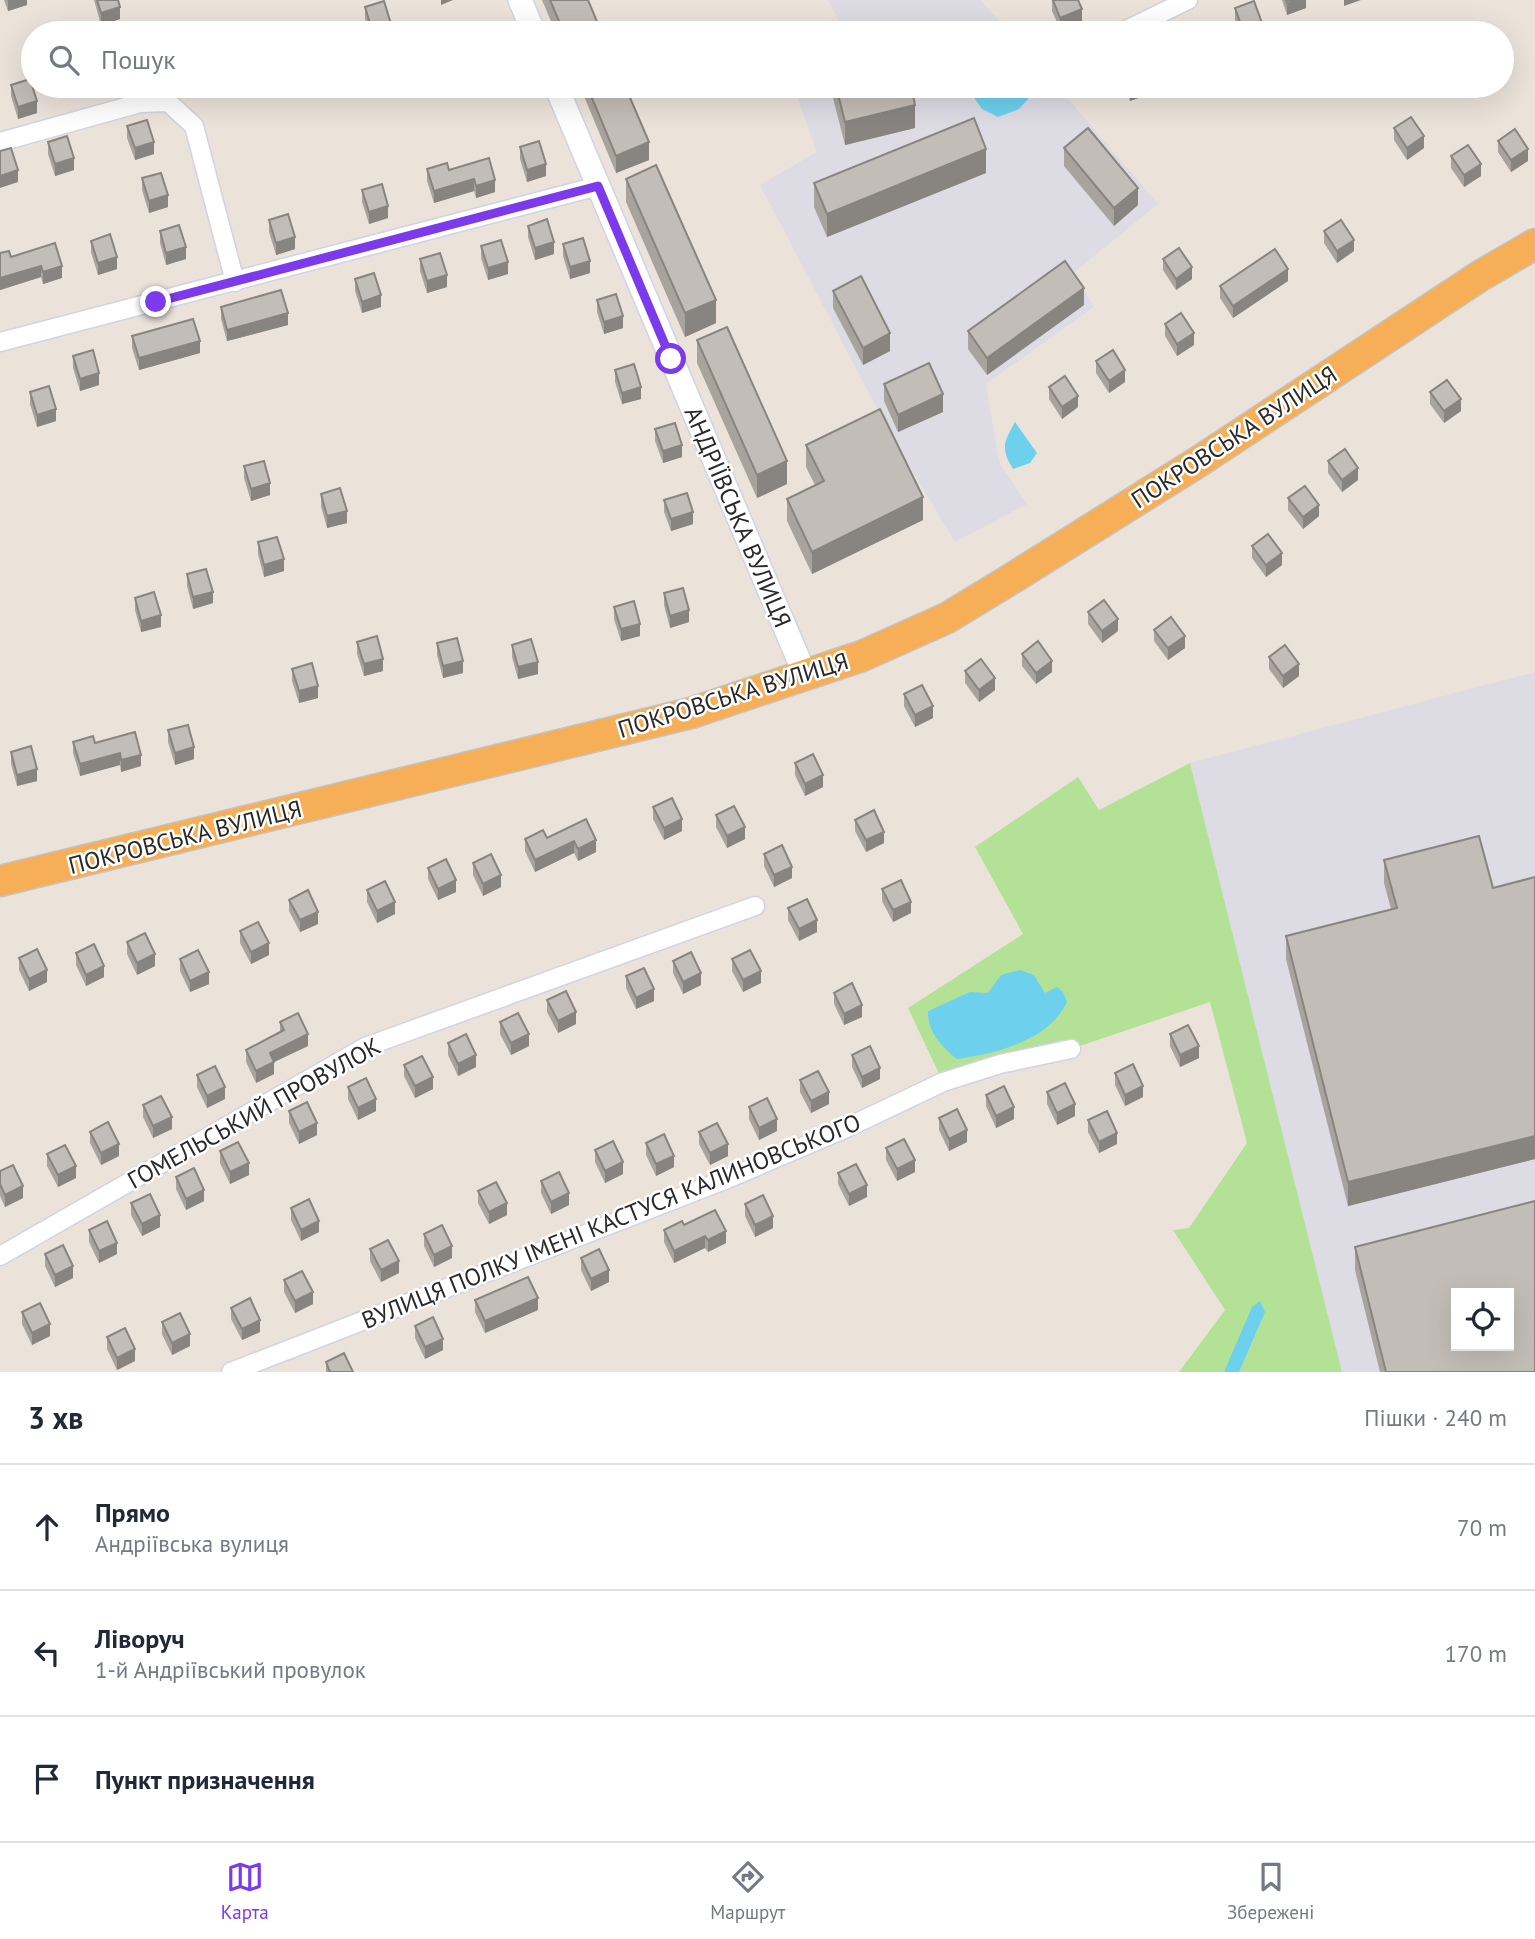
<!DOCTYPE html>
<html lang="uk">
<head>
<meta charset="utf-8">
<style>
	:root { --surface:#fff; --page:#f6f6f7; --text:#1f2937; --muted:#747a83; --line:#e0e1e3; --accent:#7c3aed }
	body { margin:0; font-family:"PT Sans",sans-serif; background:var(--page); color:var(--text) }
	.controls { position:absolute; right:21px; bottom:21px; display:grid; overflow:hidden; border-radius:0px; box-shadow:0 7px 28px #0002 }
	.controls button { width:63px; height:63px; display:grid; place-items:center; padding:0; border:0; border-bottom:2px solid var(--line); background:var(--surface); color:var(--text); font:35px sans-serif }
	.stop { position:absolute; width:21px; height:21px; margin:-16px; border:5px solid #7c3aed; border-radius:50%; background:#fff }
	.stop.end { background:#7c3aed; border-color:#fff; box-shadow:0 2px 7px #0008 }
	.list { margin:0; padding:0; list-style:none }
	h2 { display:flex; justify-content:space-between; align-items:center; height:91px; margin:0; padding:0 28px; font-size:30px }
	h2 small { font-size:23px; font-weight:400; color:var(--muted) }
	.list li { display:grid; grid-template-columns:46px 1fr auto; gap:21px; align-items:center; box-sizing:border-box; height:126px; padding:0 28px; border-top:2px solid var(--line) }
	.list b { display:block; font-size:26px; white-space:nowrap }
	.list p { margin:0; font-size:23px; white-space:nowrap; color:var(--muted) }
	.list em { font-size:23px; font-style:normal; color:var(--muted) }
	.icon { flex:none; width:38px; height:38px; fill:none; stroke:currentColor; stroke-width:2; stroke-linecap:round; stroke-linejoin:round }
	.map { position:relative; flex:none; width:1535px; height:1372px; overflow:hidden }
	.search { position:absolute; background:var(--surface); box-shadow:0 7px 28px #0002; left:21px; right:21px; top:21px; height:77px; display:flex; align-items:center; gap:18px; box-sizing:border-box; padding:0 24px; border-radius:38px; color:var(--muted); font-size:26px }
	.sheet { height:469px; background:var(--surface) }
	nav { display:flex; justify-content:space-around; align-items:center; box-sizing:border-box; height:98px; border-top:2px solid var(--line); background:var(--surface); font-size:19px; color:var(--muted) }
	nav a { display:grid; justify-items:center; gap:4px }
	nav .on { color:var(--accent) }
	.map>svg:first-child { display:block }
	.industrial { fill:#dddbe3; fill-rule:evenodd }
	.green { fill:#b3e297 }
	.water { fill:#6dd1ee }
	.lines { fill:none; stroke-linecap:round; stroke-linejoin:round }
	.minor-casing { stroke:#d0d4e2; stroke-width:21 }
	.tertiary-casing { stroke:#d0d4e2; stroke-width:26 }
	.trunk-casing { stroke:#c3c3c3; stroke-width:33 }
	.minor { stroke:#fff; stroke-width:18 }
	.tertiary { stroke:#fff; stroke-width:23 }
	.trunk { stroke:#f6ae57; stroke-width:30 }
	.wall { fill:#a8a39d }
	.shaded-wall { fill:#888480 }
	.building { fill:#c3bdb7; stroke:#888480; stroke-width:2; fill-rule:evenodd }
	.route { stroke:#7c3aed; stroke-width:9 }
	.labels { text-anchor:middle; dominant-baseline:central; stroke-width:5; stroke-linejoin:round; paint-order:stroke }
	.street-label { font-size:24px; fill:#292929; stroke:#fff }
</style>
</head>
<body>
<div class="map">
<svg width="1535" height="1372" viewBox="0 0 1535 1372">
	<rect width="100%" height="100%" fill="#ebe3da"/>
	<g class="industrial">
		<polygon points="828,0 980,0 1010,33 832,33 843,30"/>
		<polygon points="793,86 1057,86 1158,204 1073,273 1094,307 986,384 999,462 1027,504 955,542 892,437 760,185 817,152"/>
		<path d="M1535,672V1372H1342L1190,763ZM1456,1293H1509V1346H1456Z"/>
	</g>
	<polygon class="green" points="1190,763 1342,1372 1179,1372 1225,1310 1173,1230 1189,1228 1247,1143 1210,1002 1071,1049 943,1082 908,1008 1023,934 975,847 1078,777 1099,810"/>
	<g class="water">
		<polygon points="966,86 1021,86 1029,98 1019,109 998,117 982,109"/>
		<path d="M1015,422L1037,453L1030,463L1013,469C1000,448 1004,442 1015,422Z"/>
		<path d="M1020,970L1034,975L1045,993L1057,987L1063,992L1067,1002C1049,1041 996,1053 957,1059C942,1047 927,1031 928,1011L970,992L988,993L1001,975Z"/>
		<polygon points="1260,1301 1265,1312 1239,1372 1224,1372 1252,1307"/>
	</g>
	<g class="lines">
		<defs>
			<g id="minor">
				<polyline points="1120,33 1188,0"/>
				<polyline points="0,142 140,103 168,102 194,126 235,282"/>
				<polyline points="0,342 598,186"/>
				<polyline points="0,1256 365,1047 755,906"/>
				<polyline points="231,1372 727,1179 842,1130 943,1082 1000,1064 1071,1049"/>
			</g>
			<g id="tertiary">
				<polyline points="520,0 534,33"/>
				<polyline points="556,86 806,677"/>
			</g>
			<polyline id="trunk" points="0,881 691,713 862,656 947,618 1016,576 1198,462 1480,276 1535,244"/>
		</defs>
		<use href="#minor" class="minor-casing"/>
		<use href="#tertiary" class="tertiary-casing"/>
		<use href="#trunk" class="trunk-casing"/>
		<use href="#minor" class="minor"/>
		<use href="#tertiary" class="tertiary"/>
		<use href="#trunk" class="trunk"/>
	</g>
	<g class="wall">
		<polygon points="4,0 27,0 27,5 8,11"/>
		<polygon points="94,0 118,0 120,19 101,25"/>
		<polygon points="542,0 588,0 598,33 556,33"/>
		<polygon points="1052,0 1082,21 1060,29 1052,11"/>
		<polygon points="1282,0 1306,0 1306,8 1287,15"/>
		<polygon points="365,7 391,33 370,33 365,19"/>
		<polygon points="1235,8 1262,33 1240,33 1235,20"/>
		<polygon points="11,85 37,113 18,119 11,96"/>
		<polygon points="581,86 625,86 649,160 616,173 581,89"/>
		<polygon points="830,86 911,86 915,128 845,145"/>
		<polygon points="1125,86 1149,86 1149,94 1130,101"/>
		<polygon points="127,126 154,154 135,160 127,138"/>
		<polygon points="1394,128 1424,148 1407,160 1394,140"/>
		<polygon points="1498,141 1528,161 1511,172 1498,152"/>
		<polygon points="48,142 74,170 55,176 48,154"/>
		<polygon points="520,147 546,176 527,182 520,159"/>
		<polygon points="1064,148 1138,205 1114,226 1064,166"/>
		<polygon points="1451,156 1481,176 1464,187 1451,168"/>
		<polygon points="489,158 495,192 476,198 474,191 434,203 427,181 427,169 449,170"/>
		<polygon points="986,173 827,237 814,207 814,183"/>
		<polygon points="142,178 168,207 149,213 142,190"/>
		<polygon points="626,179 716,323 685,337 626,202"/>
		<polygon points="362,190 388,218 369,224 362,202"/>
		<polygon points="269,220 295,249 276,255 269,232"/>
		<polygon points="528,226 554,254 535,260 528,237"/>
		<polygon points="160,231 186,259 166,265 160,243"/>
		<polygon points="1324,231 1354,251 1337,263 1324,243"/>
		<polygon points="91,241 117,269 98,275 91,252"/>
		<polygon points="55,243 62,278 43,284 41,277 0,290 0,253 11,257"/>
		<polygon points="563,244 590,273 570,279 563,256"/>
		<polygon points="481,246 508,274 488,280 481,258"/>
		<polygon points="420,259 447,287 427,293 420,271"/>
		<polygon points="1163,259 1192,279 1176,290 1163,270"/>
		<polygon points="355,279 381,307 362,313 355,291"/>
		<polygon points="1288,281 1233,318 1220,298 1220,286"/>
		<polygon points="833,291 890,351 863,365 833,308"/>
		<polygon points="597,300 623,328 604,334 597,312"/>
		<polygon points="1084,305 987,375 968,349 968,331"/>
		<polygon points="221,307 288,325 227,341 221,319"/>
		<polygon points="1165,324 1194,345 1177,356 1165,336"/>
		<polygon points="132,336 200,353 139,370 132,348"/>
		<polygon points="697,340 787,484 757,498 697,363"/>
		<polygon points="73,356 99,385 80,391 73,368"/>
		<polygon points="1096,361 1125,382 1109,393 1096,373"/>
		<polygon points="615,370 641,399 622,404 615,382"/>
		<polygon points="884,384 943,412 898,432 884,401"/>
		<polygon points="1049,387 1078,407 1062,419 1049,399"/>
		<polygon points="30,392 56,421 37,427 30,404"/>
		<polygon points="1430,392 1461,411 1444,423 1430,404"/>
		<polygon points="655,429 682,457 663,463 655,441"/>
		<polygon points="806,445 923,520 812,574 787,521 787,499 815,485 806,467"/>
		<polygon points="1328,461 1358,480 1342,492 1328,473"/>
		<polygon points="244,466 270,495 251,501 244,478"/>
		<polygon points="321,494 347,523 327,528 321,506"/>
		<polygon points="1288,498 1319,516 1303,529 1288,510"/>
		<polygon points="664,500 693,524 671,531 664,512"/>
		<polygon points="258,542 284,571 264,577 258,554"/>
		<polygon points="1252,546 1282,565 1266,577 1252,558"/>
		<polygon points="187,574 213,603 193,609 187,586"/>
		<polygon points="664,593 689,622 670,628 664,605"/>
		<polygon points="135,598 161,627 141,632 135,610"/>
		<polygon points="614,607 640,636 621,641 614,619"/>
		<polygon points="1088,612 1118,631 1102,643 1088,624"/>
		<polygon points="1154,630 1185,648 1168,660 1154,641"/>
		<polygon points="357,642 383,671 364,676 357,654"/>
		<polygon points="437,643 463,673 443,678 437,655"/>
		<polygon points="512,645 538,674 518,679 512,657"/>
		<polygon points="1022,654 1052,672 1036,684 1022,666"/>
		<polygon points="1269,657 1299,676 1283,688 1269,669"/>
		<polygon points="292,669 318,698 299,703 292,681"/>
		<polygon points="965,671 995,690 979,702 965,683"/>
		<polygon points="904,694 933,718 915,727 904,706"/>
		<polygon points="168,730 194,759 175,765 168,742"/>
		<polygon points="135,732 141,766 121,772 120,765 80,776 73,753 73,742 95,743"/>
		<polygon points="11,752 37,781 17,786 11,764"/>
		<polygon points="795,763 823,787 805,796 795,775"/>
		<polygon points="653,807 682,831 664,840 653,819"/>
		<polygon points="716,815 745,839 727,848 716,827"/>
		<polygon points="586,819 596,852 578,861 574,853 535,872 525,851 525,839 547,838"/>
		<polygon points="855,820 884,843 866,852 855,831"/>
		<polygon points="764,854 792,878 774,887 764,866"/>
		<polygon points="1384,860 1493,888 1535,877 1535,1159 1348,1206 1286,959 1286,936 1391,909 1384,883"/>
		<polygon points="473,863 501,887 483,896 473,875"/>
		<polygon points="428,868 456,892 438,900 428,879"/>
		<polygon points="882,889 911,913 893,922 882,901"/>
		<polygon points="367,890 395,914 377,923 367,902"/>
		<polygon points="289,900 318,924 300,932 289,911"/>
		<polygon points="788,908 817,932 799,941 788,920"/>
		<polygon points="240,931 269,955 251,964 240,943"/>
		<polygon points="127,942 155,966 137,975 127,954"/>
		<polygon points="76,953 104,977 86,986 76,965"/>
		<polygon points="19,958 47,982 29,991 19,970"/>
		<polygon points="180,959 209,984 190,992 180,971"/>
		<polygon points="732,959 761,983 743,992 732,971"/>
		<polygon points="673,961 701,985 683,994 673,973"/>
		<polygon points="626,976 654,1001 636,1009 626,988"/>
		<polygon points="834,993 862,1017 844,1025 834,1004"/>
		<polygon points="547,1000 576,1024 558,1033 547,1012"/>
		<polygon points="280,1022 308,1046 274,1062 274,1074 256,1083 246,1062 246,1050 280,1033"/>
		<polygon points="500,1022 529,1046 511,1055 500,1034"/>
		<polygon points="1170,1034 1199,1058 1180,1067 1170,1046"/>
		<polygon points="448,1043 476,1067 458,1076 448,1055"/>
		<polygon points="852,1055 880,1079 862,1088 852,1067"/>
		<polygon points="404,1065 433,1089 415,1098 404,1076"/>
		<polygon points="1115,1073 1143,1097 1125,1106 1115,1085"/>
		<polygon points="197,1075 225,1099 207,1108 197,1087"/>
		<polygon points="800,1080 829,1104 811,1113 800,1092"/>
		<polygon points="348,1087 376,1111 358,1120 348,1099"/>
		<polygon points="1047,1092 1075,1116 1057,1125 1047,1104"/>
		<polygon points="986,1095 1014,1119 996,1128 986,1106"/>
		<polygon points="143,1105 172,1129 153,1138 143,1117"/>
		<polygon points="749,1107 777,1131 759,1140 749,1119"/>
		<polygon points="289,1111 317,1135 299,1144 289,1123"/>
		<polygon points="939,1118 967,1142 949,1151 939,1130"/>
		<polygon points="1088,1120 1117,1144 1099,1153 1088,1132"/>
		<polygon points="90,1132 119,1156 101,1165 90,1143"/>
		<polygon points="699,1132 728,1156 710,1165 699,1144"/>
		<polygon points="646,1143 674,1167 656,1176 646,1155"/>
		<polygon points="886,1148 915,1172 897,1181 886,1160"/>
		<polygon points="595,1150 623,1174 605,1183 595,1162"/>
		<polygon points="220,1151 249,1175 230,1184 220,1163"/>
		<polygon points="47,1154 76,1178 58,1187 47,1166"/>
		<polygon points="0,1171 23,1198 5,1207 0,1196"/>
		<polygon points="838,1173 867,1197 849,1206 838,1184"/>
		<polygon points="176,1177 204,1201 186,1210 176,1189"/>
		<polygon points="541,1181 569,1205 551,1214 541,1193"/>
		<polygon points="478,1191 507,1215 489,1224 478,1203"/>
		<polygon points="131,1203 160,1227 142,1236 131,1215"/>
		<polygon points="745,1204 773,1228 755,1237 745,1216"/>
		<polygon points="291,1208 319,1232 301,1241 291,1220"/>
		<polygon points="684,1225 726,1243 708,1252 705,1248 674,1263 664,1242 664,1230"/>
		<polygon points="89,1230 117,1254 99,1263 89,1242"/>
		<polygon points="424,1234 452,1258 434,1267 424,1246"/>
		<polygon points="1355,1247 1535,1372 1380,1372 1355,1270"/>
		<polygon points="370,1249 399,1273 381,1282 370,1261"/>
		<polygon points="45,1254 73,1278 55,1287 45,1266"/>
		<polygon points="581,1258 609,1282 591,1291 581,1270"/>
		<polygon points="284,1280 313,1304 295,1313 284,1292"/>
		<polygon points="475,1300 538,1310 485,1333 475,1312"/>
		<polygon points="231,1308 260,1332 242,1340 231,1319"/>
		<polygon points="22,1312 50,1336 32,1345 22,1324"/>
		<polygon points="162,1322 190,1346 172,1355 162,1334"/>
		<polygon points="415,1326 443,1350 425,1359 415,1338"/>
		<polygon points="107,1337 135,1361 117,1370 107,1349"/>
		<polygon points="326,1362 353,1372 326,1372"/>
	</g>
	<g class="shaded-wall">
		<polygon points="8,0 27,0 27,5 8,11"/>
		<polygon points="441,0 453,0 441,5"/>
		<polygon points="1296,0 1306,0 1306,8 1287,15 1287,3"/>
		<polygon points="1344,0 1361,0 1344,6"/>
		<polygon points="120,7 120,19 101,25 101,13"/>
		<polygon points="1082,9 1082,21 1060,29 1060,18"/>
		<polygon points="1262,23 1262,33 1243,33 1243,30"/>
		<polygon points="391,24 391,33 372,33 372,30"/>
		<polygon points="598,24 598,33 577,33"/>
		<polygon points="112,86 128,86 112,90"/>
		<polygon points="345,86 365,86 365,87 345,93"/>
		<polygon points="1139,86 1149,86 1149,94 1130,101 1130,89"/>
		<polygon points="37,101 37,113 18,119 18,107"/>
		<polygon points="915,105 915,128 845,145 845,122"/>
		<polygon points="1424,136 1424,148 1407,160 1407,148"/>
		<polygon points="154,142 154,154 135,160 135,148"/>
		<polygon points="649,142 649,160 616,173 616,156"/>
		<polygon points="986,149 986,173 827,237 827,214"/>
		<polygon points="1528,149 1528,161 1511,172 1511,160"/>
		<polygon points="74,158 74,170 55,176 55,164"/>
		<polygon points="546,164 546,176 527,182 527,170"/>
		<polygon points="1481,164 1481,176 1464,187 1464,175"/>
		<polygon points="18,170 18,182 0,188 0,176"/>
		<polygon points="474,179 474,191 434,203 434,191"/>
		<polygon points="495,180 495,192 476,198 476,186"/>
		<polygon points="1138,188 1138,205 1114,226 1114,208"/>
		<polygon points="168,195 168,207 149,213 149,201"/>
		<polygon points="388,206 388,218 369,224 369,212"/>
		<polygon points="295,237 295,249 276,255 276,243"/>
		<polygon points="1354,240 1354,251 1337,263 1337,251"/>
		<polygon points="554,242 554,254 535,260 535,248"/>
		<polygon points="186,247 186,259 166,265 166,253"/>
		<polygon points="117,257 117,269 98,275 98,263"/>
		<polygon points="590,261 590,273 570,279 570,267"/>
		<polygon points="508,262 508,274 488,280 488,268"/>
		<polygon points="41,266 41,277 0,290 0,278"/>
		<polygon points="62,266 62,278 43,284 43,272"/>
		<polygon points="1192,267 1192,279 1176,290 1176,279"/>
		<polygon points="1288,269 1288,281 1233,318 1233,306"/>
		<polygon points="447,275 447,287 427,293 427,281"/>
		<polygon points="1084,288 1084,305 987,375 987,358"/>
		<polygon points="381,295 381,307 362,313 362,302"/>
		<polygon points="716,300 716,323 685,337 685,313"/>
		<polygon points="288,313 288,325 227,341 227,330"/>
		<polygon points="623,316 623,328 604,334 604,322"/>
		<polygon points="890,333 890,351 863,365 863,348"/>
		<polygon points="1194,333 1194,345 1177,356 1177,344"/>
		<polygon points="200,341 200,353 139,370 139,358"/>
		<polygon points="1125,370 1125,382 1109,393 1109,381"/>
		<polygon points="99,373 99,385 80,391 80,379"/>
		<polygon points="641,387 641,399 622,404 622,393"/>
		<polygon points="943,394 943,412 898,432 898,415"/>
		<polygon points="1078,396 1078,407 1062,419 1062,407"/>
		<polygon points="1461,399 1461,411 1444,423 1444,411"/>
		<polygon points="56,409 56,421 37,427 37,415"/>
		<polygon points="682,445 682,457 663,463 663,451"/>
		<polygon points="787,461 787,484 757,498 757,475"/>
		<polygon points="1358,468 1358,480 1342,492 1342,480"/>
		<polygon points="270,483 270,495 251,501 251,489"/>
		<polygon points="923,497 923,520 812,574 812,552"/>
		<polygon points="1319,505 1319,516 1303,529 1303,517"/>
		<polygon points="347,511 347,523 327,528 327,516"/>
		<polygon points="693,512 693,524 671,531 671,519"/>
		<polygon points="1282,553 1282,565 1266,577 1266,565"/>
		<polygon points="284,559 284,571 264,577 264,565"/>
		<polygon points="213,592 213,603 193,609 193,597"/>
		<polygon points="689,610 689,622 670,628 670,616"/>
		<polygon points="161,615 161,627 141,632 141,621"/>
		<polygon points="1118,619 1118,631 1102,643 1102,631"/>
		<polygon points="640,624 640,636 621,641 621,629"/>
		<polygon points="1185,636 1185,648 1168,660 1168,648"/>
		<polygon points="383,659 383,671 364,676 364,664"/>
		<polygon points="463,661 463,673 443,678 443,666"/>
		<polygon points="1052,661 1052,672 1036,684 1036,673"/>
		<polygon points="538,662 538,674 518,679 518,667"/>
		<polygon points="1299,664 1299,676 1283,688 1283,676"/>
		<polygon points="995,678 995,690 979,702 979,690"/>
		<polygon points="318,686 318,698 299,703 299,691"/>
		<polygon points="933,706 933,718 915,727 915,715"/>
		<polygon points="194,747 194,759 175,765 175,753"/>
		<polygon points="120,753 120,765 80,776 80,764"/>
		<polygon points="141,755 141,766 121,772 121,760"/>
		<polygon points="37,769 37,781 17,786 17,775"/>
		<polygon points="823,775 823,787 805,796 805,784"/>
		<polygon points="682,819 682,831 664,840 664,828"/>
		<polygon points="745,827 745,839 727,848 727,836"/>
		<polygon points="884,832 884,843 866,852 866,840"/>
		<polygon points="596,840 596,852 578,861 578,849"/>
		<polygon points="574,841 574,853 535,872 535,860"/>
		<polygon points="792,867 792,878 774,887 774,875"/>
		<polygon points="501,875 501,887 483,896 483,884"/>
		<polygon points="456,880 456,892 438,900 438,889"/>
		<polygon points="395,902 395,914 377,923 377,911"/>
		<polygon points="911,902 911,913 893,922 893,910"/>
		<polygon points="318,912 318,924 300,932 300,920"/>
		<polygon points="817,920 817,932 799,941 799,929"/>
		<polygon points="269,943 269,955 251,964 251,952"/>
		<polygon points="155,954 155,966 137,975 137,963"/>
		<polygon points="104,966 104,977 86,986 86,975"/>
		<polygon points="47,970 47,982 29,991 29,979"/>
		<polygon points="761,971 761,983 743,992 743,980"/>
		<polygon points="209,972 209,984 190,992 190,981"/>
		<polygon points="701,973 701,985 683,994 683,982"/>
		<polygon points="654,989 654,1001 636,1009 636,998"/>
		<polygon points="862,1005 862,1017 844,1025 844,1014"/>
		<polygon points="576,1012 576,1024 558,1033 558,1021"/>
		<polygon points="308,1034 308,1046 274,1062 274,1074 256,1083 256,1071 270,1053"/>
		<polygon points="529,1034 529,1046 511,1055 511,1043"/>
		<polygon points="1199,1046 1199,1058 1180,1067 1180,1055"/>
		<polygon points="476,1055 476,1067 458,1076 458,1064"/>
		<polygon points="880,1068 880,1079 862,1088 862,1077"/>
		<polygon points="433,1077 433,1089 415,1098 415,1086"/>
		<polygon points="1143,1086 1143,1097 1125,1106 1125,1095"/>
		<polygon points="225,1087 225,1099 207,1108 207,1096"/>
		<polygon points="829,1092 829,1104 811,1113 811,1101"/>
		<polygon points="376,1099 376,1111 358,1120 358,1108"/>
		<polygon points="1075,1104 1075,1116 1057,1125 1057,1113"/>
		<polygon points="1014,1107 1014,1119 996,1128 996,1116"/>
		<polygon points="172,1117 172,1129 153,1138 153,1126"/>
		<polygon points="777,1119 777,1131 759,1140 759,1128"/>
		<polygon points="317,1123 317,1135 299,1144 299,1132"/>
		<polygon points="967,1130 967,1142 949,1151 949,1139"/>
		<polygon points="1117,1133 1117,1144 1099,1153 1099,1142"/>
		<polygon points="1535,1136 1535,1159 1348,1206 1348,1182"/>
		<polygon points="119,1144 119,1156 101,1165 101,1153"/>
		<polygon points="728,1144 728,1156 710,1165 710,1153"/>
		<polygon points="674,1156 674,1167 656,1176 656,1164"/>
		<polygon points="915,1160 915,1172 897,1181 897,1169"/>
		<polygon points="623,1162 623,1174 605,1183 605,1171"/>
		<polygon points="249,1163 249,1175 230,1184 230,1172"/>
		<polygon points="76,1166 76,1178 58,1187 58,1175"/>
		<polygon points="867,1185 867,1197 849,1206 849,1194"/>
		<polygon points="23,1186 23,1198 5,1207 5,1195"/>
		<polygon points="204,1190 204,1201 186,1210 186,1199"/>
		<polygon points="569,1193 569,1205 551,1214 551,1202"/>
		<polygon points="507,1203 507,1215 489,1224 489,1212"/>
		<polygon points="160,1215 160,1227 142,1236 142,1224"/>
		<polygon points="773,1216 773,1228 755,1237 755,1225"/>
		<polygon points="319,1221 319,1232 301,1241 301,1230"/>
		<polygon points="726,1231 726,1243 708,1252 708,1240"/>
		<polygon points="705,1236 705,1248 674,1263 674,1251"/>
		<polygon points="117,1243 117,1254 99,1263 99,1251"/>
		<polygon points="452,1246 452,1258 434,1267 434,1255"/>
		<polygon points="399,1261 399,1273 381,1282 381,1270"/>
		<polygon points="73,1266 73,1278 55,1287 55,1275"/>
		<polygon points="609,1270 609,1282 591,1291 591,1279"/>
		<polygon points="313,1292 313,1304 295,1313 295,1301"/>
		<polygon points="538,1298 538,1310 485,1333 485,1321"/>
		<polygon points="260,1320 260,1332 242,1340 242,1329"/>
		<polygon points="50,1324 50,1336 32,1345 32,1333"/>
		<polygon points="190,1334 190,1346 172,1355 172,1343"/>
		<polygon points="443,1339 443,1350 425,1359 425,1347"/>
		<polygon points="135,1349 135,1361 117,1370 117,1358"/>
	</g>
	<g class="building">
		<polygon points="97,0 118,0 120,7 101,13"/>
		<polygon points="550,0 588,0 598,24 577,33 564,33"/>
		<polygon points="1053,0 1078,0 1082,9 1060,18"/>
		<polygon points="1286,0 1296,0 1287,3"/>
		<polygon points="384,1 391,24 372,30 365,7"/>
		<polygon points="1254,1 1262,23 1243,30 1235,8"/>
		<polygon points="30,79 37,101 18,107 11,85"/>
		<polygon points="587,86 625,86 649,142 616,156"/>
		<polygon points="836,86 911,86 915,105 845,122"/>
		<polygon points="1129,86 1139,86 1130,89"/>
		<polygon points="1411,117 1424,136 1407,148 1394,128"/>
		<polygon points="974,118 986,149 827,214 814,183"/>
		<polygon points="147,120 154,142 135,148 127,126"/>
		<polygon points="1088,128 1138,188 1114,208 1064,148"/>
		<polygon points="1515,129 1528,149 1511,160 1498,141"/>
		<polygon points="67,136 74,158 55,164 48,142"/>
		<polygon points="539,141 546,164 527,170 520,147"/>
		<polygon points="1468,145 1481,164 1464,175 1451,156"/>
		<polygon points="11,148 18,170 0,176 0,151"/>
		<polygon points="489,158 495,180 476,186 474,179 434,191 427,169 447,163 449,170"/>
		<polygon points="656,165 716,300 685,313 626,179"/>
		<polygon points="161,173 168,195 149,201 142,178"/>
		<polygon points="382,184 388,206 369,212 362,190"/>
		<polygon points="288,214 295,237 276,243 269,220"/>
		<polygon points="547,219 554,242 535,248 528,226"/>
		<polygon points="1341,220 1354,240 1337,251 1324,231"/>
		<polygon points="179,225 186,247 166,253 160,231"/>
		<polygon points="110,234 117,257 98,263 91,241"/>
		<polygon points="583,238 590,261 570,267 563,244"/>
		<polygon points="501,240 508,262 488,268 481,246"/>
		<polygon points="55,243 62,266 43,272 41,266 0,278 0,253 9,251 11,257"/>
		<polygon points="1179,248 1192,267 1176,279 1163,259"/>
		<polygon points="1275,249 1288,269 1233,306 1220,286"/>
		<polygon points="440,253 447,275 427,281 420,259"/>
		<polygon points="1065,261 1084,288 987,358 968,331"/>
		<polygon points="374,273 381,295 362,302 355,279"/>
		<polygon points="861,276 890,333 863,348 833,291"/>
		<polygon points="281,290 288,313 227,330 221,307"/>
		<polygon points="616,294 623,316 604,322 597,300"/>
		<polygon points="1181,313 1194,333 1177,344 1165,324"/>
		<polygon points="193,319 200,341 139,358 132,336"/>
		<polygon points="727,327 787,461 757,475 697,340"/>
		<polygon points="93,350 99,373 80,379 73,356"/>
		<polygon points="1113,350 1125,370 1109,381 1096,361"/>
		<polygon points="929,363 943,394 898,415 884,384"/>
		<polygon points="634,364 641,387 622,393 615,370"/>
		<polygon points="1065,376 1078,396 1062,407 1049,387"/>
		<polygon points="1447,380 1461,399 1444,411 1430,392"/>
		<polygon points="49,386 56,409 37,415 30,392"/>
		<polygon points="880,409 923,497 812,552 787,499 824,481 806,445"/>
		<polygon points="675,423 682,445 663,451 655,429"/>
		<polygon points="1345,449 1358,468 1342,480 1328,461"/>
		<polygon points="264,461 270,483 251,489 244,466"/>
		<polygon points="1305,486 1319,505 1303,517 1288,498"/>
		<polygon points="340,488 347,511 327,516 321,494"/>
		<polygon points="687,493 693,512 671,519 664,500"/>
		<polygon points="1268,534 1282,553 1266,565 1252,546"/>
		<polygon points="277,537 284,559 264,565 258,542"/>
		<polygon points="206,569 213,592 193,597 187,574"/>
		<polygon points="683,588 689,610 670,616 664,593"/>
		<polygon points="154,592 161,615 141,621 135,598"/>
		<polygon points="1104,600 1118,619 1102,631 1088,612"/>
		<polygon points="634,601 640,624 621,629 614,607"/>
		<polygon points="1171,617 1185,636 1168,648 1154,630"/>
		<polygon points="377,636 383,659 364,664 357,642"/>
		<polygon points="457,638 463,661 443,666 437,643"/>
		<polygon points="531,639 538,662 518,667 512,645"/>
		<polygon points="1038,641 1052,661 1036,673 1022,654"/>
		<polygon points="1285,645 1299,664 1283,676 1269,657"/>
		<polygon points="981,659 995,678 979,690 965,671"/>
		<polygon points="312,663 318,686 299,691 292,669"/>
		<polygon points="922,685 933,706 915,715 904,694"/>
		<polygon points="188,725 194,747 175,753 168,730"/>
		<polygon points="135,732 141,755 121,760 120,753 80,764 73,742 93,736 95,743"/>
		<polygon points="31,746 37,769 17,775 11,752"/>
		<polygon points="813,754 823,775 805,784 795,763"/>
		<polygon points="672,798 682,819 664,828 653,807"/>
		<polygon points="734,806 745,827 727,836 716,815"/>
		<polygon points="874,810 884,832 866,840 855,820"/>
		<polygon points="586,819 596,840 578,849 574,841 535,860 525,839 543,830 547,838"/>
		<polygon points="1479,836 1493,888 1535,877 1535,1136 1348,1182 1286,936 1397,908 1384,860"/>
		<polygon points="782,845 792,867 774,875 764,854"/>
		<polygon points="491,854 501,875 483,884 473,863"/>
		<polygon points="446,859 456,880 438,889 428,868"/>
		<polygon points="901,880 911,902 893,910 882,889"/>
		<polygon points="385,881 395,902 377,911 367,890"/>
		<polygon points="308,890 318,912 300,920 289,900"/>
		<polygon points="807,899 817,920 799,929 788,908"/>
		<polygon points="258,922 269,943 251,952 240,931"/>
		<polygon points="145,933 155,954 137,963 127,942"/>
		<polygon points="94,944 104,966 86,975 76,953"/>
		<polygon points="37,949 47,970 29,979 19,958"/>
		<polygon points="198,950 209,972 190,981 180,959"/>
		<polygon points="750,950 761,971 743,980 732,959"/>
		<polygon points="691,952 701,973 683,982 673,961"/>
		<polygon points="644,968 654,989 636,998 626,976"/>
		<polygon points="852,983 862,1005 844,1014 834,993"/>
		<polygon points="566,991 576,1012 558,1021 547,1000"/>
		<polygon points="298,1013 308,1034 270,1053 274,1062 256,1071 246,1050 284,1030 280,1022"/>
		<polygon points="518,1013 529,1034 511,1043 500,1022"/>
		<polygon points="1188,1025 1199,1046 1180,1055 1170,1034"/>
		<polygon points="466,1034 476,1055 458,1064 448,1043"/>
		<polygon points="870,1046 880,1068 862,1077 852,1055"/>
		<polygon points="422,1056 433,1077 415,1086 404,1065"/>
		<polygon points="1133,1064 1143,1086 1125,1095 1115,1073"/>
		<polygon points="215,1066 225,1087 207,1096 197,1075"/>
		<polygon points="818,1071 829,1092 811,1101 800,1080"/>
		<polygon points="366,1078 376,1099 358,1108 348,1087"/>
		<polygon points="1065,1083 1075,1104 1057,1113 1047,1092"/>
		<polygon points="1004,1086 1014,1107 996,1116 986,1095"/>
		<polygon points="161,1096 172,1117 153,1126 143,1105"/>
		<polygon points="767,1098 777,1119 759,1128 749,1107"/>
		<polygon points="307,1102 317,1123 299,1132 289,1111"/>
		<polygon points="957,1109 967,1130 949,1139 939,1118"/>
		<polygon points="1107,1111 1117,1133 1099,1142 1088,1120"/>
		<polygon points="108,1122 119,1144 101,1153 90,1132"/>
		<polygon points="717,1123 728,1144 710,1153 699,1132"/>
		<polygon points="664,1134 674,1156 656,1164 646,1143"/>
		<polygon points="904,1139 915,1160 897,1169 886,1148"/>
		<polygon points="613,1141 623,1162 605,1171 595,1150"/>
		<polygon points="238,1142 249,1163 230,1172 220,1151"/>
		<polygon points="65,1145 76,1166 58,1175 47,1154"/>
		<polygon points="856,1164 867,1185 849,1194 838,1173"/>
		<polygon points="13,1165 23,1186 5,1195 0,1184 0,1171"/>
		<polygon points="194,1168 204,1190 186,1199 176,1177"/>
		<polygon points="559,1172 569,1193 551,1202 541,1181"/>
		<polygon points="496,1182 507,1203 489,1212 478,1191"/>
		<polygon points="150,1194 160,1215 142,1224 131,1203"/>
		<polygon points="763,1195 773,1216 755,1225 745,1204"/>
		<polygon points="309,1199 319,1221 301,1230 291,1208"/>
		<path d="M1535,1201V1372H1386L1355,1247ZM1456,1293H1509V1346H1456Z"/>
		<polygon points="715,1210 726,1231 708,1240 705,1236 674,1251 664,1230 682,1221 684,1225"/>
		<polygon points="107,1221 117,1243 99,1251 89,1230"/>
		<polygon points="442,1225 452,1246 434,1255 424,1234"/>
		<polygon points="388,1240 399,1261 381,1270 370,1249"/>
		<polygon points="63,1245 73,1266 55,1275 45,1254"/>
		<polygon points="599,1249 609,1270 591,1279 581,1258"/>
		<polygon points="302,1271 313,1292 295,1301 284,1280"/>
		<polygon points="528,1277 538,1298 485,1321 475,1300"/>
		<polygon points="250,1298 260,1320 242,1329 231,1308"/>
		<polygon points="40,1303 50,1324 32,1333 22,1312"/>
		<polygon points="180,1313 190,1334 172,1343 162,1322"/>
		<polygon points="433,1317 443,1339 425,1347 415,1326"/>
		<polygon points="125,1328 135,1349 117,1358 107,1337"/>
		<polygon points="344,1353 353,1372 330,1372 326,1362"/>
	</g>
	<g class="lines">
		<polyline class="route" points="156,302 598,186 671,359"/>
	</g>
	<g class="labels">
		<g class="street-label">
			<text transform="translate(1234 437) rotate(-33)">ПОКРОВСЬКА ВУЛИЦЯ</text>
			<text transform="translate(738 517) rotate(67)">АНДРІЇВСЬКА ВУЛИЦЯ</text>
			<text transform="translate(733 695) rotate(-17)">ПОКРОВСЬКА ВУЛИЦЯ</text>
			<text transform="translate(185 837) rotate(-14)">ПОКРОВСЬКА ВУЛИЦЯ</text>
			<text transform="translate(254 1113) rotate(-29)">ГОМЕЛЬСЬКИЙ ПРОВУЛОК</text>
			<text transform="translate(611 1221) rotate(-22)">ВУЛИЦЯ ПОЛКУ ІМЕНІ КАСТУСЯ КАЛИНОВСЬКОГО</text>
		</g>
	</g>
</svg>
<div class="controls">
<button><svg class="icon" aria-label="locate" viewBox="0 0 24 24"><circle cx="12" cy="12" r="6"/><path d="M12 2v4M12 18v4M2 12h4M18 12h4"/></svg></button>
</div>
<div class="stop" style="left:671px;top:359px"></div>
<div class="stop end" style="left:156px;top:302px"></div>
<div class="search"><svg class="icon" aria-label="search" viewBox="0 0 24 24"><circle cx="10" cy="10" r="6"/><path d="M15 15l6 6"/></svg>Пошук</div>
</div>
<section class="sheet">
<h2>3 хв<small>Пішки · 240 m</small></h2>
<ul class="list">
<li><svg class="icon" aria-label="ahead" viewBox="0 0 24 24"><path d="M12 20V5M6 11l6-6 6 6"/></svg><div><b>Прямо</b><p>Андріївська вулиця</p></div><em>70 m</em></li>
<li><svg class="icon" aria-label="left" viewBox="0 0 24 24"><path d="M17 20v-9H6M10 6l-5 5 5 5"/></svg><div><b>Ліворуч</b><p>1-й Андріївський провулок</p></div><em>170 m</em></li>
<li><svg class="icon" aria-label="arrive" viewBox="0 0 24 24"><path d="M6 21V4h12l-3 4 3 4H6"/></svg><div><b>Пункт призначення</b></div></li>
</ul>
</section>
<nav>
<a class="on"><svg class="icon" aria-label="map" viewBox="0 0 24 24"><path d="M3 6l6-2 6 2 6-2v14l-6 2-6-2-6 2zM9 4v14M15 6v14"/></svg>Карта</a>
<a><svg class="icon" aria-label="directions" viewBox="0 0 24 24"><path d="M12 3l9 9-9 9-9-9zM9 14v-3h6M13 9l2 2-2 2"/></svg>Маршрут</a>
<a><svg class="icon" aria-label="saved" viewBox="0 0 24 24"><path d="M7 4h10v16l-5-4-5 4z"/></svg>Збережені</a>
</nav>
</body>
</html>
